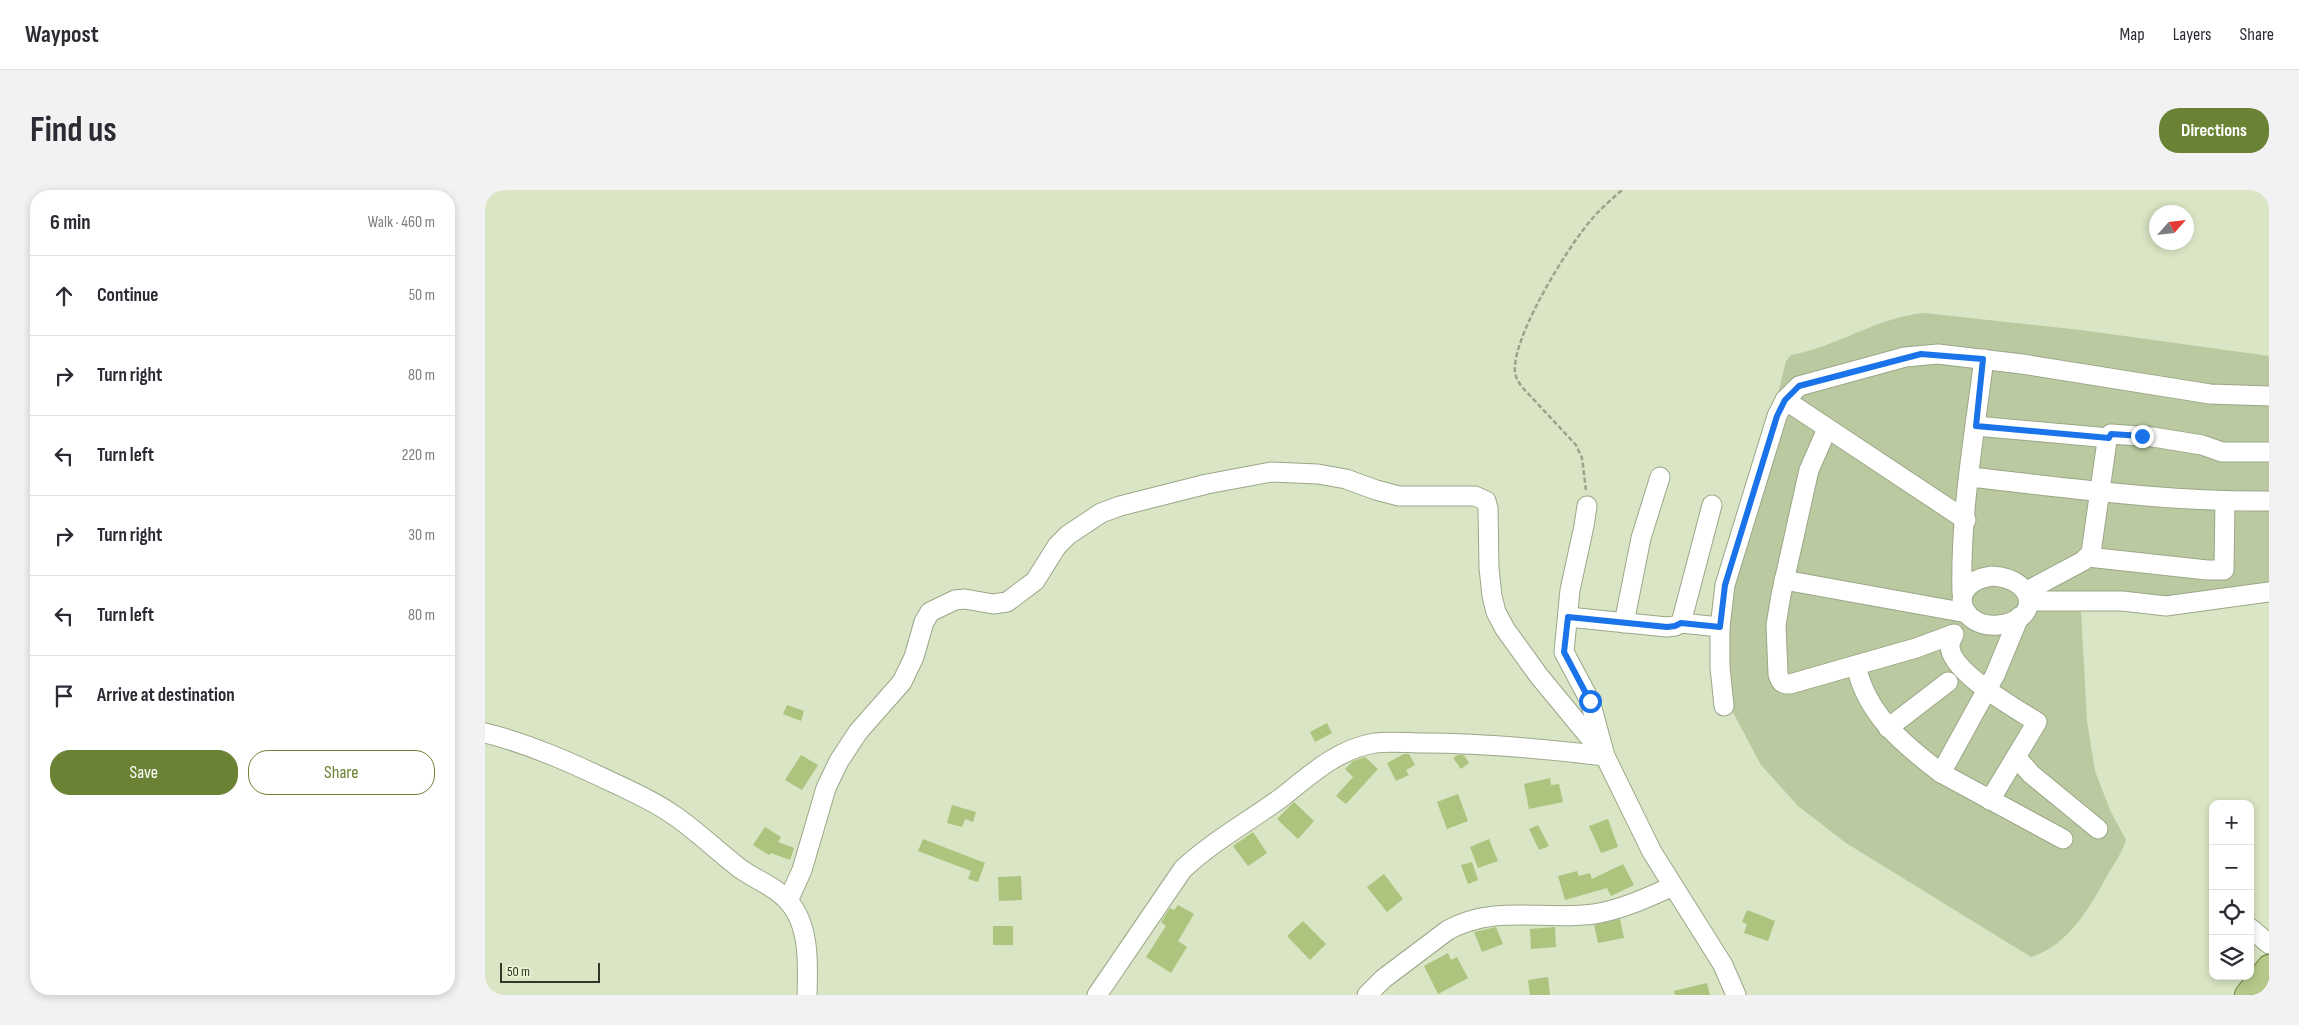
<!DOCTYPE html>
<html lang="en">
<head>
<meta charset="utf-8">
<style>
	:root { --surface:#fff; --page:#f2f2f3; --text:#2b2b33; --muted:#7c7c81; --line:#e1e1e2; --accent:#6a8234 }
	body { margin:0; font-family:"Sofia Sans Condensed",sans-serif; background:var(--page); color:var(--text) }
	.controls { position:absolute; right:15px; bottom:15px; display:grid; overflow:hidden; border-radius:10px; box-shadow:0 2px 8px #0003 }
	.controls button { width:45px; height:45px; display:grid; place-items:center; padding:0; border:0; border-bottom:1px solid var(--line); background:var(--surface); color:var(--text); font:25px sans-serif }
	.compass { position:absolute; left:1664px; top:15px; width:45px; height:45px; border-radius:50%; background:var(--surface); box-shadow:0 2px 8px #0003; rotate:63deg }
	.scale { position:absolute; left:15px; bottom:12px; width:100px; box-sizing:border-box; padding-left:5px; border:2px solid #32372a; border-top:0; font-size:14px; line-height:18px; white-space:nowrap; color:#32372a; -webkit-text-stroke:4px #e6f2d1; paint-order:stroke }
	.stop { position:absolute; width:15px; height:15px; margin:-11px; border:4px solid #1a73e8; border-radius:50%; background:#fff }
	.stop.end { background:#1a73e8; border-color:#fff; box-shadow:0 1px 5px #0008 }
	.list { margin:0; padding:0; list-style:none }
	h2 { display:flex; justify-content:space-between; align-items:center; height:65px; margin:0; padding:0 20px; font-size:21px }
	h2 small { font-size:16px; font-weight:400; color:var(--muted) }
	.list li { display:grid; grid-template-columns:32px 1fr auto; gap:15px; align-items:center; box-sizing:border-box; height:80px; padding:0 20px; border-top:1px solid var(--line) }
	.list b { display:block; font-size:19px; white-space:nowrap }
	.list em { font-size:16px; font-style:normal; color:var(--muted) }
	.actions { display:flex; gap:10px; padding:15px 20px }
	.actions a { flex:1; padding:11px 0; border:1px solid var(--accent); border-radius:20px; text-align:center; font-size:18px; color:var(--accent) }
	.actions .main { background:var(--accent); color:#fff }
	.icon { flex:none; width:28px; height:28px; fill:none; stroke:currentColor; stroke-width:2; stroke-linecap:round; stroke-linejoin:round }
	.map { position:relative; flex:none; width:1784px; height:805px; overflow:hidden; border-radius:20px }
	header { display:flex; align-items:center; gap:30px; box-sizing:border-box; height:70px; padding:0 25px; background:var(--surface); border-bottom:1px solid var(--line) }
	header strong { font-size:24px }
	nav { display:flex; gap:28px; margin-inline-start:auto; font-size:18px }
	.intro { display:flex; align-items:center; justify-content:space-between; box-sizing:border-box; height:120px; padding:0 30px }
	h1 { margin:0; font-size:35px }
	.button { padding:12px 22px; border-radius:20px; background:var(--accent); color:#fff; font-size:18px; font-weight:700 }
	main { display:flex; gap:30px; padding:0 30px }
	aside { flex:1; background:var(--surface); border-radius:20px; box-shadow:0 2px 8px #0003 }
	.map>svg:first-child { display:block }
	.green { fill:#bac99f }
	.building { fill:#acc47d }
	.lines { fill:none; stroke-linecap:round; stroke-linejoin:round }
	.minor-casing { stroke:#9ba788; stroke-width:21 }
	.major-casing { stroke:#687d36; stroke-width:26 }
	.path { stroke:#9ba48b; stroke-width:2.5; stroke-dasharray:5 2.5; stroke-linecap:butt }
	.minor { stroke:#fff; stroke-width:19 }
	.major { stroke:#b6c88a; stroke-width:24 }
	.route { stroke:#1a73e8; stroke-width:6 }
</style>
</head>
<body>
<header>
<strong>Waypost</strong>
<nav><a>Map</a><a>Layers</a><a>Share</a></nav>
</header>
<div class="intro"><h1>Find us</h1><a class="button">Directions</a></div>
<main>
<aside>
<h2>6 min<small>Walk · 460 m</small></h2>
<ul class="list">
<li><svg class="icon" aria-label="ahead" viewBox="0 0 24 24"><path d="M12 20V5M6 11l6-6 6 6"/></svg><div><b>Continue</b></div><em>50 m</em></li>
<li><svg class="icon" aria-label="right" viewBox="0 0 24 24"><path d="M7 20v-9h11M14 6l5 5-5 5"/></svg><div><b>Turn right</b></div><em>80 m</em></li>
<li><svg class="icon" aria-label="left" viewBox="0 0 24 24"><path d="M17 20v-9H6M10 6l-5 5 5 5"/></svg><div><b>Turn left</b></div><em>220 m</em></li>
<li><svg class="icon" aria-label="right" viewBox="0 0 24 24"><path d="M7 20v-9h11M14 6l5 5-5 5"/></svg><div><b>Turn right</b></div><em>30 m</em></li>
<li><svg class="icon" aria-label="left" viewBox="0 0 24 24"><path d="M17 20v-9H6M10 6l-5 5 5 5"/></svg><div><b>Turn left</b></div><em>80 m</em></li>
<li><svg class="icon" aria-label="arrive" viewBox="0 0 24 24"><path d="M6 21V4h12l-3 4 3 4H6"/></svg><div><b>Arrive at destination</b></div></li>
</ul>
<div class="actions"><a class="main">Save</a><a>Share</a></div>
</aside>
<div class="map">
<svg width="1784" height="805" viewBox="0 0 1784 805">
	<rect width="100%" height="100%" fill="#d9e5c4"/>
	<path class="green" d="M1439,123L1596,140L1784,166V393L1683,408L1595,402L1602,531L1610,581L1625,620L1641,650C1637,662 1630,673 1623,684C1605,717 1584,755 1546,767L1361,653L1313,616L1276,575L1243,513L1242,413L1301,171L1306,165C1352,157 1392,127 1439,123Z"/>
	<g class="building">
		<polygon points="302,515 319,521 316,531 298,524"/>
		<polygon points="842,533 847,543 830,552 825,542"/>
		<polygon points="919,564 924,564 930,575 921,580 924,585 911,591 902,573"/>
		<polygon points="316,565 333,575 317,600 300,590"/>
		<polygon points="973,565 979,565 984,573 976,579 968,568"/>
		<polygon points="880,567 893,579 861,614 851,606 868,587 860,579 868,571"/>
		<polygon points="1065,588 1066,595 1074,594 1078,612 1044,619 1039,594"/>
		<polygon points="973,604 983,631 962,639 952,612"/>
		<polygon points="809,612 829,631 813,649 792,629"/>
		<polygon points="467,615 491,622 488,632 480,629 477,637 462,633"/>
		<polygon points="1123,629 1133,657 1116,663 1104,636"/>
		<polygon points="1053,635 1064,656 1054,660 1044,639"/>
		<polygon points="280,637 296,647 293,652 309,658 305,670 286,663 284,665 268,655"/>
		<polygon points="768,642 782,663 763,676 748,656"/>
		<polygon points="438,649 500,673 493,692 483,689 486,681 433,661"/>
		<polygon points="1004,649 1013,671 993,678 985,657"/>
		<polygon points="987,672 993,690 983,694 976,675"/>
		<polygon points="1138,674 1149,695 1126,706 1122,698 1080,710 1073,686 1092,681 1094,686 1105,683 1107,689"/>
		<polygon points="899,684 918,709 902,722 882,697"/>
		<polygon points="536,686 537,710 514,711 513,687"/>
		<polygon points="693,715 709,724 693,751 702,757 686,783 661,767 681,736 676,732 685,718 689,720"/>
		<polygon points="1262,720 1290,731 1283,751 1259,743 1262,734 1257,732"/>
		<polygon points="1135,729 1139,748 1113,753 1109,735"/>
		<polygon points="818,731 841,754 825,770 802,746"/>
		<rect x="508" y="736" width="20" height="19"/>
		<polygon points="1011,737 1018,754 997,762 989,742"/>
		<polygon points="1070,737 1071,757 1046,759 1045,739"/>
		<polygon points="963,763 966,770 972,767 983,788 953,804 939,776"/>
		<polygon points="1063,787 1065,805 1045,805 1043,790"/>
		<polygon points="1222,793 1225,805 1190,805 1189,801"/>
	</g>
	<g class="lines">
		<defs>
			<g id="minor">
				<polyline points="1491,236 1624,248"/>
				<path d="M1342,239L1324,280L1296,405L1291,435L1293,484C1295,492 1297,494 1305,494L1431,458L1469,444C1468,447 1465,452 1465,455C1464,482 1532,519 1552,532L1505,610"/>
				<path d="M1485,287C1584,298 1684,312 1784,311"/>
				<polyline points="1227,315 1196,433 1235,437"/>
				<polyline points="1481,330 1300,210 1314,196 1420,167 1453,164 1537,174 1725,204 1784,206"/>
				<polyline points="1603,367 1722,380 1739,380 1740,311"/>
				<path d="M1507,386C1553,389 1556,431 1513,435C1475,439 1459,393 1507,386Z"/>
				<polyline points="1299,390 1482,423"/>
				<polyline points="1542,401 1598,371 1606,363 1622,251 1626,244 1668,247 1717,255 1737,262 1784,262"/>
				<path d="M1477,403C1475,325 1489,246 1499,169"/>
				<polyline points="1545,411 1637,411 1681,416 1784,402"/>
				<polyline points="1083,427 1182,437 1190,436 1196,433"/>
				<polyline points="1139,433 1156,348 1175,287"/>
				<path d="M1371,475C1381,524 1418,554 1456,583L1578,649"/>
				<polyline points="1239,516 1235,477 1235,437 1240,395 1292,226 1300,210"/>
				<polyline points="1403,538 1463,492"/>
				<path d="M0,543C45,554 89,574 131,594C150,603 170,612 187,624C210,639 231,660 253,677C268,689 289,695 303,711C325,735 323,775 322,805"/>
				<polyline points="1532,568 1546,584 1613,639"/>
				<polyline points="1456,583 1510,485 1534,427"/>
				<polyline points="303,711 317,680 341,598 354,571 373,542 417,492 429,467 439,432 445,422 470,410 480,409 508,414 522,412 550,391 572,356 583,345 616,323 635,316 722,294 786,282 833,284 861,289 891,300 914,306 990,306 1001,311 1003,318 1004,378 1007,406 1011,422 1020,439 1054,486 1120,566 1167,662 1238,775 1251,805"/>
				<polyline points="1765,738 1784,754"/>
				<path d="M612,805L698,679C728,651 763,632 796,608C824,586 852,559 890,553C905,551 923,553 939,553C999,553 1060,559 1120,566L1105,511L1079,462L1085,400L1099,336L1102,316"/>
				<path d="M882,805L898,789L963,740C1012,714 1058,731 1109,724C1136,720 1164,707 1188,696"/>
			</g>
			<polyline id="major" points="1762,805 1784,777"/>
		</defs>
		<use href="#minor" class="minor-casing"/>
		<use href="#major" class="major-casing"/>
		<path class="path" d="M1101,300L1097,268L1091,255L1037,197C1032,190 1029,185 1030,176C1032,140 1082,58 1106,30C1115,19 1126,10 1137,0"/>
		<use href="#minor" class="minor"/>
		<use href="#major" class="major"/>
	</g>
	<g class="lines">
		<polyline class="route" points="1105,511 1079,462 1083,427 1182,437 1190,436 1196,433 1235,437 1240,395 1292,226 1300,210 1314,196 1436,164 1498,169 1491,236 1624,248 1626,244 1657,246"/>
	</g>
</svg>
<div class="controls">
<button>+</button>
<button>−</button>
<button><svg class="icon" aria-label="locate" viewBox="0 0 24 24"><circle cx="12" cy="12" r="6"/><path d="M12 2v4M12 18v4M2 12h4M18 12h4"/></svg></button>
<button><svg class="icon" aria-label="layers" viewBox="0 0 24 24"><path d="M12 4l9 5-9 5-9-5zM3 14l9 5 9-5"/></svg></button>
</div>
<svg class="compass" viewBox="-18 -18 36 36"><path d="M0-13l5 13h-10z" fill="#e53935"/><path d="M0 13l5-13h-10z" fill="#7c7c81"/></svg>
<div class="scale">50 m</div>
<div class="stop" style="left:1105px;top:511px"></div>
<div class="stop end" style="left:1657px;top:246px"></div>
</div>
</main>
</body>
</html>
